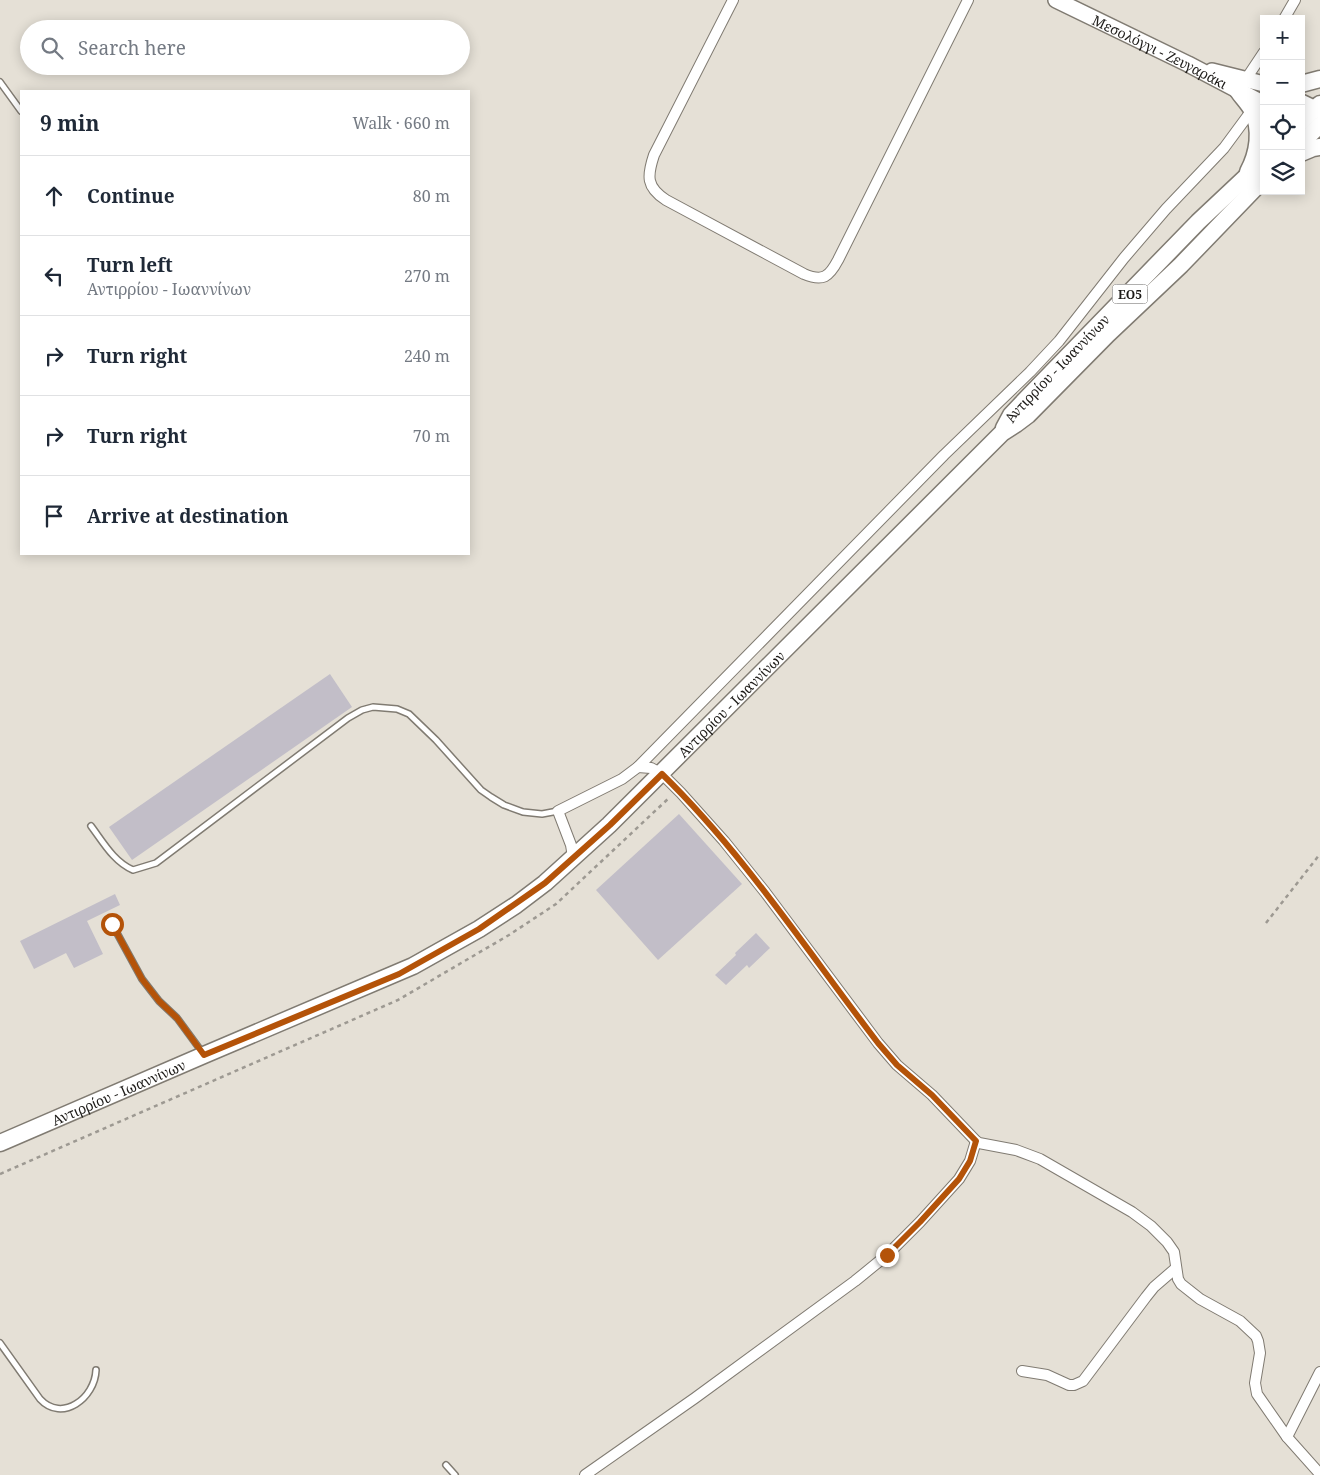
<!DOCTYPE html>
<html lang="en">
<head>
<meta charset="utf-8">
<style>
	:root { --surface:#fff; --page:#f2f2f3; --text:#1f2937; --muted:#747a83; --line:#e0e1e3 }
	body { margin:0; font-family:"Noto Serif",serif; background:var(--page); color:var(--text) }
	.controls { position:absolute; right:15px; top:15px; display:grid; overflow:hidden; border-radius:0px; box-shadow:0 2px 12px #0003 }
	.controls button { width:45px; height:45px; display:grid; place-items:center; padding:0; border:0; border-bottom:1px solid var(--line); background:var(--surface); color:var(--text); font:25px sans-serif }
	.stop { position:absolute; width:15px; height:15px; margin:-11px; border:4px solid #b45309; border-radius:50%; background:#fff }
	.stop.end { background:#b45309; border-color:#fff; box-shadow:0 1px 5px #0008 }
	.list { margin:0; padding:0; list-style:none }
	h2 { display:flex; justify-content:space-between; align-items:center; height:65px; margin:0; padding:0 20px; font-size:21px }
	h2 small { font-size:16px; font-weight:400; color:var(--muted) }
	.list li { display:grid; grid-template-columns:32px 1fr auto; gap:15px; align-items:center; box-sizing:border-box; height:80px; padding:0 20px; border-top:1px solid var(--line) }
	.list b { display:block; font-size:19px; white-space:nowrap }
	.list p { margin:0; font-size:16px; white-space:nowrap; color:var(--muted) }
	.list em { font-size:16px; font-style:normal; color:var(--muted) }
	.icon { flex:none; width:28px; height:28px; fill:none; stroke:currentColor; stroke-width:2; stroke-linecap:round; stroke-linejoin:round }
	.map { position:relative; flex:none; width:1320px; height:1475px; overflow:hidden }
	.search { position:absolute; background:var(--surface); box-shadow:0 2px 12px #0003; left:20px; top:20px; width:450px; height:55px; display:flex; align-items:center; gap:12px; box-sizing:border-box; padding:0 18px; border-radius:28px; color:var(--muted); font-size:19px }
	.panel { position:absolute; background:var(--surface); box-shadow:0 2px 12px #0003; left:20px; top:90px; width:450px; height:465px; border-radius:0px }
	.map>svg:first-child { display:block }
	.building { fill:#c2bec8 }
	.lines { fill:none; stroke-linecap:round; stroke-linejoin:round }
	.lane-casing { stroke:#807b72; stroke-width:8 }
	.street-casing { stroke:#807b72; stroke-width:12 }
	.secondary-casing { stroke:#807b72; stroke-width:18 }
	.primary-casing { stroke:#807b72; stroke-width:19 }
	.path { stroke:#9d9992; stroke-width:2.5; stroke-dasharray:4 4; stroke-linecap:butt }
	.lane { stroke:#fff; stroke-width:5 }
	.street { stroke:#fff; stroke-width:10 }
	.secondary { stroke:#fff; stroke-width:15 }
	.primary { stroke:#fff; stroke-width:16 }
	.route { stroke:#b45309; stroke-width:6 }
	.labels { text-anchor:middle; dominant-baseline:central; stroke-width:4; stroke-linejoin:round; paint-order:stroke }
	.shield { fill:#fff; stroke:#615f5d; stroke-width:1 }
	.shield-label { font-size:12px; font-weight:bold; fill:#1d1b18 }
	.street-label { font-size:14px; fill:#1d1b18; stroke:#fff }
</style>
</head>
<body>
<div class="map">
<svg width="1320" height="1475" viewBox="0 0 1320 1475">
	<rect width="100%" height="100%" fill="#e5e0d6"/>
	<g class="building">
		<polygon points="330,674 352,707 132,860 109,827"/>
		<polygon points="679,814 742,884 658,960 596,890"/>
		<polygon points="115,894 120,905 87,921 103,954 74,968 66,953 34,969 20,941"/>
		<polygon points="756,933 770,948 749,968 747,965 726,985 715,975 736,955 735,953"/>
	</g>
	<g class="lines">
		<defs>
			<g id="lane">
				<polyline points="0,82 21,111"/>
				<path d="M91,826C103,842 114,862 133,870L156,863L348,718L362,710L373,707L397,709L409,714L436,740L481,790L491,797L504,805L523,812L542,814L558,811"/>
				<polyline points="112,924 142,979 159,1001 177,1018 202,1052"/>
				<path d="M0,1343L40,1399C62,1423 95,1398 96,1370"/>
				<polyline points="446,1465 455,1475"/>
			</g>
			<g id="street">
				<path d="M733,0L654,155C647,176 646,187 666,200L804,274C823,282 829,277 838,260L968,0"/>
				<polyline points="1284,19 1295,0"/>
				<polyline points="1246,79 1264,52"/>
				<polyline points="638,767 651,768 662,774 681,793 724,841 765,892 878,1043 897,1065 932,1095 976,1141 979,1143 1016,1150 1040,1159 1132,1212 1151,1226 1167,1242 1174,1252 1178,1279 1181,1284 1200,1299 1240,1321 1256,1336 1258,1341 1260,1353 1255,1383 1257,1394 1287,1437 1320,1474"/>
				<polyline points="573,857 571,845 558,811 622,779 638,767 944,455 1030,372 1059,341 1124,258 1166,209 1224,148 1252,110"/>
				<polyline points="1022,1371 1047,1375 1069,1385 1074,1385 1083,1381 1146,1297 1154,1287 1176,1268"/>
				<polyline points="1287,1437 1320,1372"/>
				<polyline points="585,1475 695,1398 855,1281 887,1255 920,1222 959,1179 970,1161 976,1141"/>
			</g>
			<g id="secondary">
				<path id="s1" d="M1056,0L1188,64L1264,104"/>
				<polyline points="1212,71 1264,84"/>
				<polyline points="1301,102 1320,111"/>
			</g>
			<g id="primary">
				<polyline points="1301,84 1320,79"/>
				<path d="M1238,91C1242,97 1248,103 1252,110C1262,130 1258,153 1248,172"/>
				<polyline points="1301,122 1320,104"/>
				<polyline points="1301,143 1320,125"/>
				<polyline points="1301,153 1313,148 1320,147"/>
				<path id="s2" d="M1004,428L1011,415L1028,397L1198,222L1264,160"/>
				<path id="s3" d="M0,1143L204,1055L413,966L479,929L516,905L545,883L609,825L1002,433L1016,424L1028,415L1108,334L1181,265L1264,179"/>
			</g>
		</defs>
		<use href="#lane" class="lane-casing"/>
		<use href="#street" class="street-casing"/>
		<use href="#secondary" class="secondary-casing"/>
		<use href="#primary" class="primary-casing"/>
		<g class="path">
			<polyline points="1266,923 1320,854"/>
			<polyline points="0,1174 398,1000 509,935 556,904 670,797"/>
		</g>
		<use href="#lane" class="lane"/>
		<use href="#street" class="street"/>
		<use href="#secondary" class="secondary"/>
		<use href="#primary" class="primary"/>
	</g>
	<g class="lines">
		<path class="route" d="M112,924L142,979L159,1001L177,1018L204,1055L399,974L479,929L545,883L610,825L662,774C744,854 808,952 878,1043L897,1065L932,1095L976,1141L970,1161L959,1179L920,1222L887,1255"/>
	</g>
	<g class="labels">
		<rect class="shield" x="1112.5" y="284.5" width="35" height="19" rx="4"/>
		<g class="shield-label">
			<text x="1130" y="294">ΕΟ5</text>
		</g>
		<g class="street-label">
			<text stroke="none"><textPath href="#s1" startOffset="116">Μεσολόγγι - Ζευγαράκι</textPath></text>
			<text stroke="none"><textPath href="#s2" startOffset="80">Αντιρρίου - Ιωαννίνων</textPath></text>
			<text stroke="none"><textPath href="#s3" startOffset="864">Αντιρρίου - Ιωαννίνων</textPath></text>
			<text stroke="none"><textPath href="#s3" startOffset="129">Αντιρρίου - Ιωαννίνων</textPath></text>
		</g>
	</g>
</svg>
<div class="controls">
<button>+</button>
<button>−</button>
<button><svg class="icon" aria-label="locate" viewBox="0 0 24 24"><circle cx="12" cy="12" r="6"/><path d="M12 2v4M12 18v4M2 12h4M18 12h4"/></svg></button>
<button><svg class="icon" aria-label="layers" viewBox="0 0 24 24"><path d="M12 4l9 5-9 5-9-5zM3 14l9 5 9-5"/></svg></button>
</div>
<div class="stop" style="left:112px;top:924px"></div>
<div class="stop end" style="left:887px;top:1255px"></div>
<div class="search"><svg class="icon" aria-label="search" viewBox="0 0 24 24"><circle cx="10" cy="10" r="6"/><path d="M15 15l6 6"/></svg>Search here</div>
<section class="panel">
<h2>9 min<small>Walk · 660 m</small></h2>
<ul class="list">
<li><svg class="icon" aria-label="ahead" viewBox="0 0 24 24"><path d="M12 20V5M6 11l6-6 6 6"/></svg><div><b>Continue</b></div><em>80 m</em></li>
<li><svg class="icon" aria-label="left" viewBox="0 0 24 24"><path d="M17 20v-9H6M10 6l-5 5 5 5"/></svg><div><b>Turn left</b><p>Αντιρρίου - Ιωαννίνων</p></div><em>270 m</em></li>
<li><svg class="icon" aria-label="right" viewBox="0 0 24 24"><path d="M7 20v-9h11M14 6l5 5-5 5"/></svg><div><b>Turn right</b></div><em>240 m</em></li>
<li><svg class="icon" aria-label="right" viewBox="0 0 24 24"><path d="M7 20v-9h11M14 6l5 5-5 5"/></svg><div><b>Turn right</b></div><em>70 m</em></li>
<li><svg class="icon" aria-label="arrive" viewBox="0 0 24 24"><path d="M6 21V4h12l-3 4 3 4H6"/></svg><div><b>Arrive at destination</b></div></li>
</ul>
</section>
</div>
</body>
</html>
